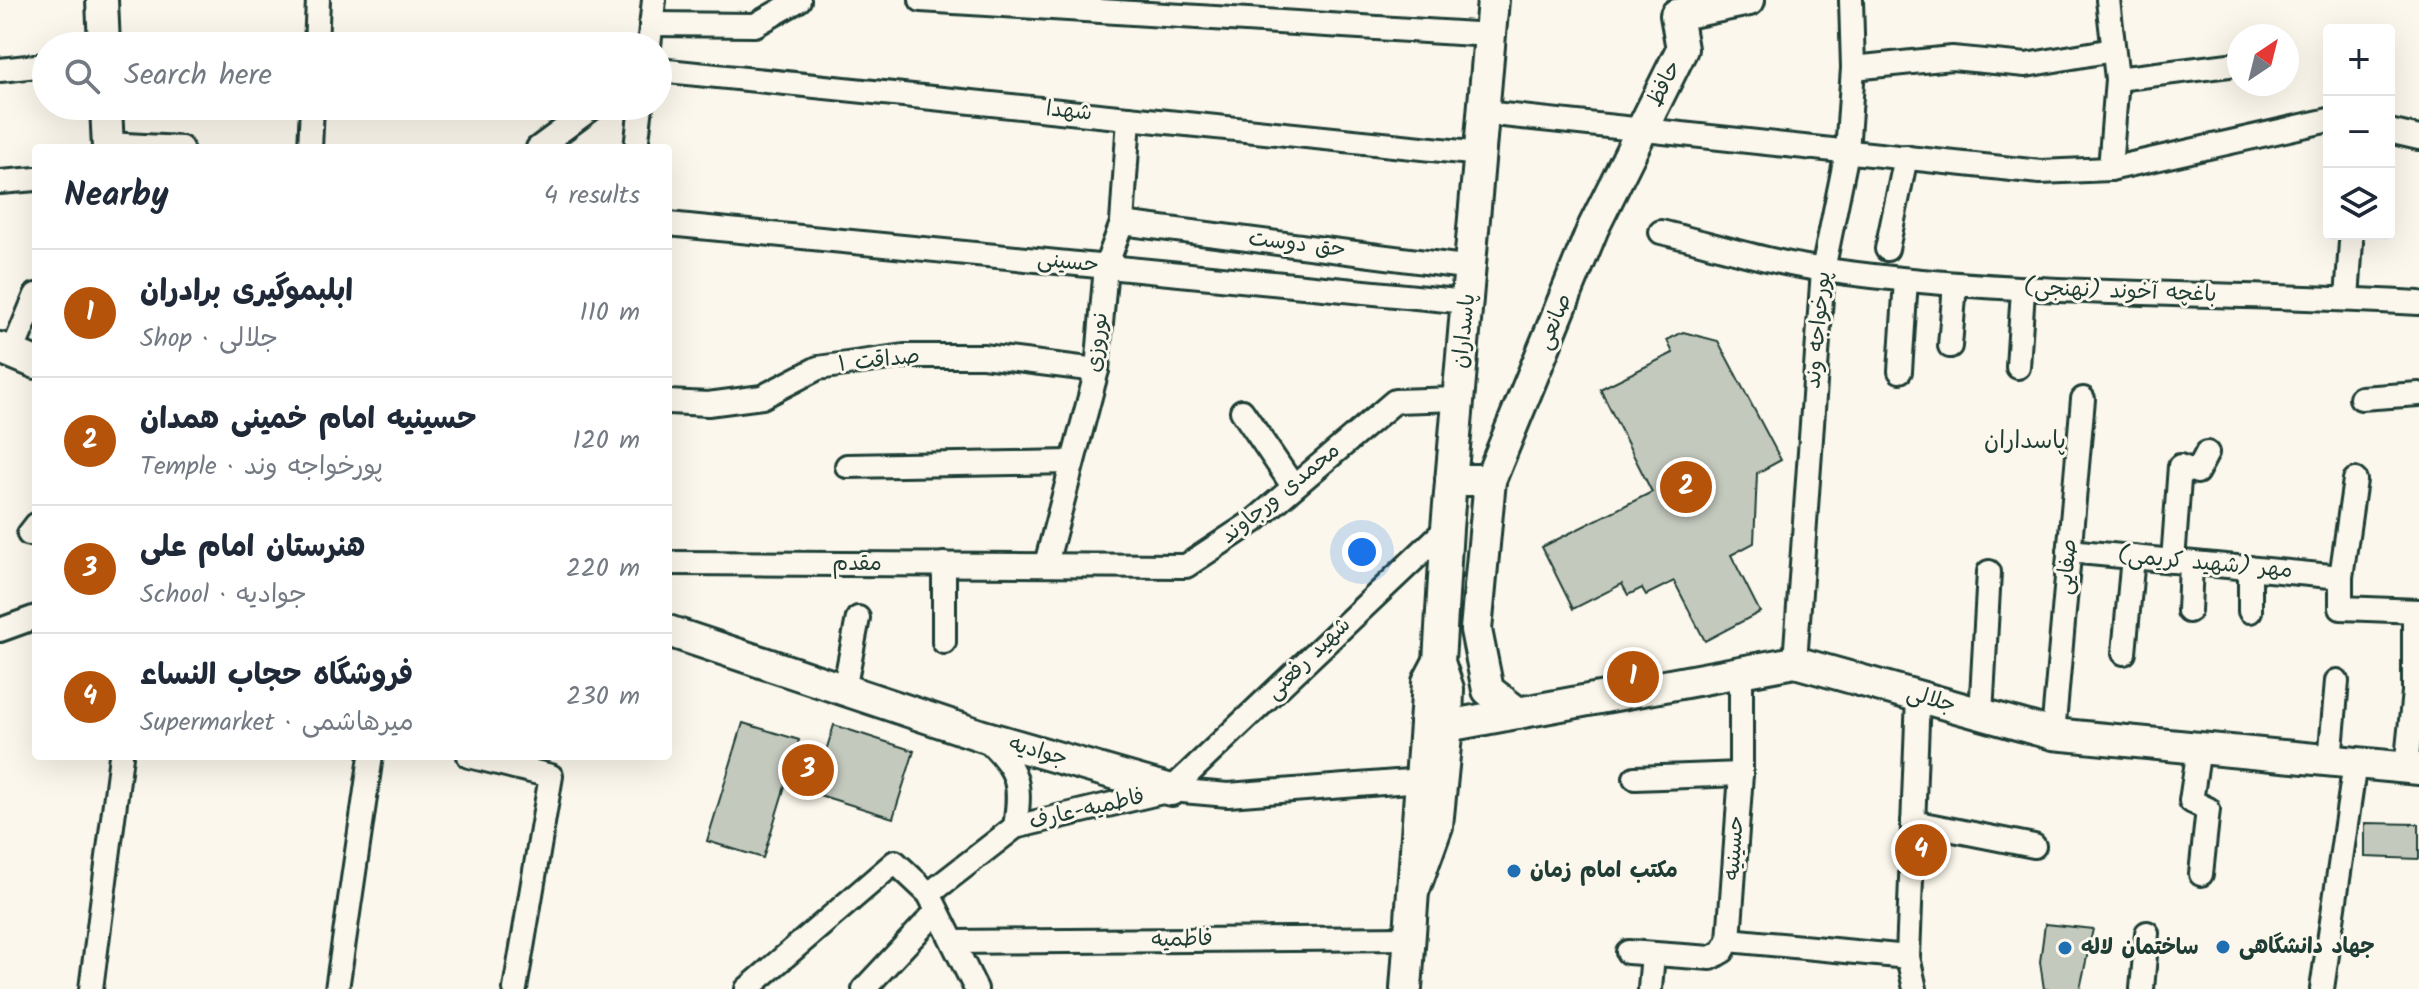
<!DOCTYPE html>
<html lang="en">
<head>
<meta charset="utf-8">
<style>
	:root { --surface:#fff; --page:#f2f2f3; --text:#1f2937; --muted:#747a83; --line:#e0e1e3; --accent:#b45309 }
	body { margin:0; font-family:Kalam,"Playpen Sans Arabic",sans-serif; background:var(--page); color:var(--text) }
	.controls { position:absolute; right:24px; top:24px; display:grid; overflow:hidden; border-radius:8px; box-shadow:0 8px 32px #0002 }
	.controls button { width:72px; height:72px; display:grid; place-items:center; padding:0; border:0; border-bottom:2px solid var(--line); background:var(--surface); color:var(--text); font:40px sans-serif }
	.compass { position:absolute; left:2227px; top:24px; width:72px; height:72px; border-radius:50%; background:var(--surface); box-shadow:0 8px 32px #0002; rotate:35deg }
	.you { position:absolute; left:1362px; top:552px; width:28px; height:28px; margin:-20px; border:6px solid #fff; border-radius:50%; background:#1a73e8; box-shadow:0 0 0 12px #1a73e833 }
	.badge { display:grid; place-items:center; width:52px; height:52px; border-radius:50%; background:var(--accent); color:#fff; font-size:26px; font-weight:700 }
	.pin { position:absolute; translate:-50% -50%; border:4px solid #fff; box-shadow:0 2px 8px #0006 }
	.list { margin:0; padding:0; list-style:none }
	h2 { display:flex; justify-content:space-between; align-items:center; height:104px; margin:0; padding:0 32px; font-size:34px }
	h2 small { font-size:26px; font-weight:400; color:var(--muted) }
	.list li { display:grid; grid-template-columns:52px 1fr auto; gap:24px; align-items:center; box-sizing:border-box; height:128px; padding:0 32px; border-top:2px solid var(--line) }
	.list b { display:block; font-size:30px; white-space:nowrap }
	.list p { margin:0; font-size:26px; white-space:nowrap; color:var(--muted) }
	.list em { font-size:26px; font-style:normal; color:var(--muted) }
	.icon { flex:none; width:44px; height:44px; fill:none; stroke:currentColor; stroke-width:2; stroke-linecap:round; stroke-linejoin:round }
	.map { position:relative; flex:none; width:2419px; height:989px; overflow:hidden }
	.search { position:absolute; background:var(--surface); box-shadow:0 8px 32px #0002; left:32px; top:32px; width:640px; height:88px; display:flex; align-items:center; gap:20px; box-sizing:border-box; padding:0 28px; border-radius:44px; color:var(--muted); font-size:30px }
	.panel { position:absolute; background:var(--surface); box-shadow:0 8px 32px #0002; left:32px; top:144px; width:640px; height:616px; border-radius:8px }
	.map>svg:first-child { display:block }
	.building { fill:#c4c9be; stroke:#1f3d34; stroke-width:2 }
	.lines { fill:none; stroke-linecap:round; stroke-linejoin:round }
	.street-casing { stroke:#1f3d34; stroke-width:28 }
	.secondary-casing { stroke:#1f3d34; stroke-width:36 }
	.street { stroke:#fbf7ec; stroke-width:22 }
	.secondary { stroke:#fbf7ec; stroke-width:30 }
	.poi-dot { fill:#1f6fb2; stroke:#fbf7ec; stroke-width:3 }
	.labels { text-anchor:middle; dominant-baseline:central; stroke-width:6; stroke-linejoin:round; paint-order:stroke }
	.street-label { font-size:22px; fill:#1f3d34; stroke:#fbf7ec }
	.poi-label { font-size:22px; font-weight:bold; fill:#1f3d34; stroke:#fbf7ec; text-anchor:start }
	.neighbourhood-label { font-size:24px; fill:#1f3d34; stroke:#fbf7ec }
</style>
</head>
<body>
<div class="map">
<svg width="2419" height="989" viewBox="0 0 2419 989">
	<rect width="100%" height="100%" fill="#fbf7ec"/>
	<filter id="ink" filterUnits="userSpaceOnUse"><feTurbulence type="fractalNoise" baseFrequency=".0125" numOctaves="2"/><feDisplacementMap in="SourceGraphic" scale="16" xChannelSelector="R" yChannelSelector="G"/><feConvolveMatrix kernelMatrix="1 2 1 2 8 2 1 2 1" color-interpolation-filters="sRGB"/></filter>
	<g filter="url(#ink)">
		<g class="building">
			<polygon points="1683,332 1718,341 1781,460 1757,473 1754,543 1731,555 1760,612 1705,641 1674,581 1646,595 1642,588 1628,595 1622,584 1573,609 1542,547 1652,492 1600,389 1673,353 1667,340"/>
			<polygon points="743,723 799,740 763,858 707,841"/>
			<polygon points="834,725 914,751 893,818 813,793"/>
			<polygon points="2365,823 2419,824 2419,859 2365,857"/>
			<polygon points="2045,924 2093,929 2080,989 2044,989 2040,962"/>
		</g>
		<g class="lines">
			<defs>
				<g id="street">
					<polyline points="921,0 1491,35"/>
					<polyline points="2108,0 2117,79 2110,169"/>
					<polyline points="651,24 755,25 799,0"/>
					<polyline points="316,46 318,0"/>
					<polyline points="649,46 654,0"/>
					<polyline points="1853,68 1952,58 2026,65 2113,50"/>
					<polyline points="0,70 46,65"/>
					<polyline points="658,70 1481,154"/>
					<polyline points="2117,79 2229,65"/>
					<polyline points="1484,113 2040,172 2110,169 2329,120"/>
					<polyline points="2389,131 2419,138"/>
					<polyline points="107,144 181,148"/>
					<polyline points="310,148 312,106"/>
					<polyline points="538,148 595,106"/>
					<polyline points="636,148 641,106"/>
					<polyline points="0,182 36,179"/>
					<polyline points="1122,223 1472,268"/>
					<polyline points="668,224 1467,302"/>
					<path d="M1661,232C1715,245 1771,263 1826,270C2023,298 2221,291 2419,303"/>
					<polyline points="1887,249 1906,157"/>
					<polyline points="2347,298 2351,242"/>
					<polyline points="1950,346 1955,284"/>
					<polyline points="12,353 36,295"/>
					<polyline points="2018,367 2023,290"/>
					<polyline points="1900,371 1906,280"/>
					<polyline points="2361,398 2419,394"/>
					<polyline points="668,402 708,404 762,397 818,368 904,356 983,356 1097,370"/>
					<polyline points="1242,411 1293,486"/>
					<polyline points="847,466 1071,462"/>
					<polyline points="2355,480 2341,577 2341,608 2419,611"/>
					<polyline points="29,534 36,525"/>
					<polyline points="2069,551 2341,577"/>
					<polyline points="2173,561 2180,466 2197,472 2207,453"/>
					<polyline points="668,563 1186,566 1254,521 1395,401 1458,399"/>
					<polyline points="944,564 944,642"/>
					<polyline points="1046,564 1097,370 1106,266 1122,223 1129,118"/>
					<polyline points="2250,568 2250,611"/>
					<polyline points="2189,611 2191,563"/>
					<polyline points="0,630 36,617"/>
					<polyline points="2124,653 2133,557"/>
					<polyline points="1795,662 1823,270 1847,152 1853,68 1851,0"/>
					<polyline points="844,690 858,618"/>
					<polyline points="1981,714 1989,572"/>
					<polyline points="2053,734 2083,399"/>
					<path d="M984,737C1018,769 1022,781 1015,827"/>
					<polyline points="2199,748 2191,801 2208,809 2201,874"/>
					<polyline points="469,756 551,776 515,989"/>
					<polyline points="2330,761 2337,681"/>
					<polyline points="2406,768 2414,692 2414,611"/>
					<polyline points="1635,778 1741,774"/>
					<polyline points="1171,790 1447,528"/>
					<polyline points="1913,822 2034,846"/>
					<polyline points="929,894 1015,827 1171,790 1228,795 1422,780"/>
					<polyline points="1729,940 1908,957"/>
					<polyline points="953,942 1410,938"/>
					<polyline points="1628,952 1711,958 1723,951 1729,940 1741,774 1741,672"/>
					<polyline points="91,989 121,756"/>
					<polyline points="337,989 371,756"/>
					<polyline points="747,989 895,862 929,894 976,989"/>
					<polyline points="864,989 937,911"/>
					<polyline points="1650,989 1653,954"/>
					<polyline points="1915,989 1908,957 1918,696"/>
					<polyline points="2142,989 2147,933"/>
					<polyline points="2322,989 2355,763"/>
				</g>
				<g id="secondary">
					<polyline points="102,0 104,46"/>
					<polyline points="106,106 108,148"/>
					<polyline points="0,348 36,363"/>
					<polyline points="1451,480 1490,480 1593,228 1682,49 1676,15 1749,0"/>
					<polyline points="1490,480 1476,630 1488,690 1518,713"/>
					<polyline points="668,631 983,736 1171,790"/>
					<polyline points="1447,726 1795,662 2053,734 2419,769"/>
					<polyline points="1415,887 1437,826 1447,726 1448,689 1439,662 1447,528 1493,0"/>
					<polyline points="1406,989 1428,682 1438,663"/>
				</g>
			</defs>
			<use href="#street" class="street-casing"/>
			<use href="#secondary" class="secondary-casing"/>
			<use href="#street" class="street"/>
			<use href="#secondary" class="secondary"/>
		</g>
	</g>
	<g class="poi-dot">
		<circle cx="1514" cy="871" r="8"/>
		<circle cx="2223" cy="947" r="8"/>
		<circle cx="2065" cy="948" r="8"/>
	</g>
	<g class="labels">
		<g class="street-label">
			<text transform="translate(1665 84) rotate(-64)">حافظ</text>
			<text transform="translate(1069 112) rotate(6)">شهدا</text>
			<text transform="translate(1297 245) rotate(7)">حق دوست</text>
			<text transform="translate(1068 263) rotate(6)">حسینی</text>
			<text transform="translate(2120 292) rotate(2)">باغچه آخوند (نهنجی)</text>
			<text transform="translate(1555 322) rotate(-68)">صانعی</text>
			<text transform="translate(1819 330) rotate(-85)">پورخواجه وند</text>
			<text transform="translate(1465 331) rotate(-84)">پاسداران</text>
			<text transform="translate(1098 342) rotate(-83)">نوروزی</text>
			<text transform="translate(879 361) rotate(-6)">صداقت ۱</text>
			<text transform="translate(1281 494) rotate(-39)">محمدی ورجاوند</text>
			<text x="857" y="564">مقدم</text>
			<text transform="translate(2205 564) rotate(5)">مهر (شهید کریمی)</text>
			<text transform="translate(2068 567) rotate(-85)">صفایی</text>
			<text transform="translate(1309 659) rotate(-44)">شهید رفعتی</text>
			<text transform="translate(1931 700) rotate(16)">جلالی</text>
			<text transform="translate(1038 752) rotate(16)">جوادیه</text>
			<text transform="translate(1087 810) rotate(-13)">فاطمیه-عارف</text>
			<text transform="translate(1735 848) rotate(-86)">حسینیه</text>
			<text transform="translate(1182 940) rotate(-1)">فاطمیه</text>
		</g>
		<g class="poi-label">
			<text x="1530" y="871">مکتب امام زمان</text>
			<text x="2239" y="947">جهاد دانشگاهی</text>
			<text x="2081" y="948">ساختمان لاله</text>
		</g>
		<g class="neighbourhood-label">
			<text x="2025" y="441">پاسداران</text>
		</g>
	</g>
</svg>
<div class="controls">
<button>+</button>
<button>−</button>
<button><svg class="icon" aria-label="layers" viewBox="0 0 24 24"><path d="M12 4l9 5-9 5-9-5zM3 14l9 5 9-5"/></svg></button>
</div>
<svg class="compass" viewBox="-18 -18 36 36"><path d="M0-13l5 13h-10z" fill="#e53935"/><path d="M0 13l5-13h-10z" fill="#747a83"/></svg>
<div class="you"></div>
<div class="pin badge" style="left:1633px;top:677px">1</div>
<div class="pin badge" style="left:1686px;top:487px">2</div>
<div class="pin badge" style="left:808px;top:770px">3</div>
<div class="pin badge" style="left:1921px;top:850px">4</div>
<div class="search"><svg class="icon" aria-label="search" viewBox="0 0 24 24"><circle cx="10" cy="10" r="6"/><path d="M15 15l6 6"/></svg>Search here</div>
<section class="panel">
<h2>Nearby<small>4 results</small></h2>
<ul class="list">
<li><span class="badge">1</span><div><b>ابلبموگیری برادران</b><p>Shop · جلالی</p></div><em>110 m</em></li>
<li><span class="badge">2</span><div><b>حسینیه امام خمینی همدان</b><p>Temple · پورخواجه وند</p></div><em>120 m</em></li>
<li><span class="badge">3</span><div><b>هنرستان امام علی</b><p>School · جوادیه</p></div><em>220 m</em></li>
<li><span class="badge">4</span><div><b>فروشگاه حجاب النساء</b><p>Supermarket · میرهاشمی</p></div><em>230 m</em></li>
</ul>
</section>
</div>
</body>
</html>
